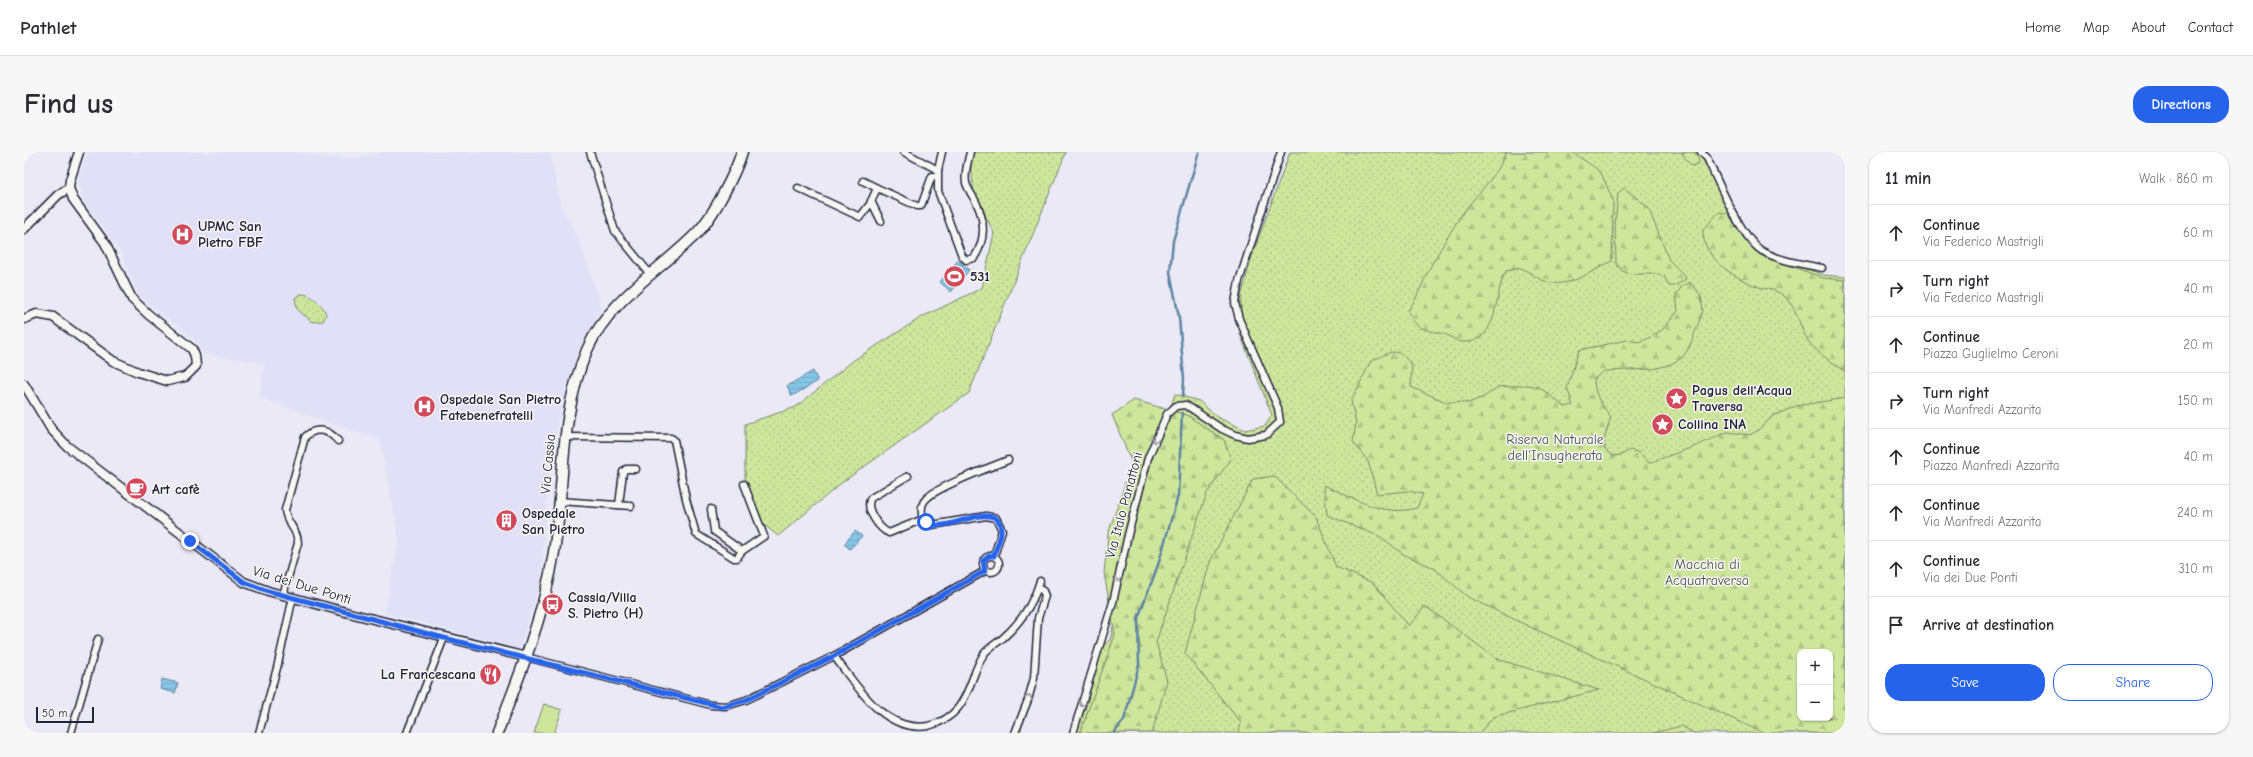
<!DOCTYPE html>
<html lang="en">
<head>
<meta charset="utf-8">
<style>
	:root { --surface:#fff; --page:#f7f7f7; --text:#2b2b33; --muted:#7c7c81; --line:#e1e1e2; --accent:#2563eb }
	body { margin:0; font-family:"Comic Neue",sans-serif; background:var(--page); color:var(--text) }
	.controls { position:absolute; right:12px; bottom:12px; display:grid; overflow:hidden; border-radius:8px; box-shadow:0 1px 3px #0004 }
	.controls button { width:36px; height:36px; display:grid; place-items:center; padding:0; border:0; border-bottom:1px solid var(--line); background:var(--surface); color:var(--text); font:20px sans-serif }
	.scale { position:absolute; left:12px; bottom:10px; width:58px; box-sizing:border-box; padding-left:4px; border:2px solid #22223b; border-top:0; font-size:11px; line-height:14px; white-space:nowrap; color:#22223b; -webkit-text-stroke:3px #f6f6f2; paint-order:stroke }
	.stop { position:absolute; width:12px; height:12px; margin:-9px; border:3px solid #2563eb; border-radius:50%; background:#fff }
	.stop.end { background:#2563eb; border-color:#fff; box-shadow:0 1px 4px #0008 }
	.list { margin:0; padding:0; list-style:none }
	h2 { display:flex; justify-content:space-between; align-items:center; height:52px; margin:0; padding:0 16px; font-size:17px }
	h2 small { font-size:13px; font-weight:400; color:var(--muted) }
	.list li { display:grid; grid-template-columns:26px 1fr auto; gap:12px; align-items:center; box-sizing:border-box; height:56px; padding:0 16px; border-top:1px solid var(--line) }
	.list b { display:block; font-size:15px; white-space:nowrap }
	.list p { margin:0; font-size:13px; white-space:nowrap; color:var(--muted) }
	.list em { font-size:13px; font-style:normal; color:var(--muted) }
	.actions { display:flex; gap:8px; padding:12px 16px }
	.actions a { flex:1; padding:9px 0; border:1px solid var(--accent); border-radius:16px; text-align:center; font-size:14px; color:var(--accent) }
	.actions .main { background:var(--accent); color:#fff }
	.icon { flex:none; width:22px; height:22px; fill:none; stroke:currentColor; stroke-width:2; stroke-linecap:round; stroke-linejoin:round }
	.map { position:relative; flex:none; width:1821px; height:581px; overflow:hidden; border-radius:16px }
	header { display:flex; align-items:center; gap:24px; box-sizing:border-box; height:56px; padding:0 20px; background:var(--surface); border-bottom:1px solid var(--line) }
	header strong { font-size:19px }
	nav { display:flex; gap:22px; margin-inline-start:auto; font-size:14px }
	.intro { display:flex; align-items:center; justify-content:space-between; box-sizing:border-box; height:96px; padding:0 24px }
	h1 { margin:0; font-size:28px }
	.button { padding:10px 18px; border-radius:16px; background:var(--accent); color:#fff; font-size:14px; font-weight:700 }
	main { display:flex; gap:24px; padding:0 24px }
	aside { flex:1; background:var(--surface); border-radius:16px; box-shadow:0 1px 3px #0004 }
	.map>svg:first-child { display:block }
	.built { fill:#e2e0f7 }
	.grass { fill:url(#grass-dots); stroke:#78846c; fill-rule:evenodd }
	.forest { fill:url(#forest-firs); stroke:#78846c; fill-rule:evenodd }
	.garden { fill:#cee69c; stroke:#78846c }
	.water { fill:url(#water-rules); stroke:#5d84a2 }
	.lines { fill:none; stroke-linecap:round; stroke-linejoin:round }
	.stream { stroke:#5d84a2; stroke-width:2.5 }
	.minor-casing { stroke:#22223b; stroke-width:9 }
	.tertiary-casing { stroke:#22223b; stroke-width:11 }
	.primary-casing { stroke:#22223b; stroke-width:13 }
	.minor { stroke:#f6f6f2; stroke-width:6 }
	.tertiary { stroke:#f6f6f2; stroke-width:8 }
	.primary { stroke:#f6f6f2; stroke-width:10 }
	.oneway { stroke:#9797a0 }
	.route { stroke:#2563eb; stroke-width:5 }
	.labels { text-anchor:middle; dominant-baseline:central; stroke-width:3; stroke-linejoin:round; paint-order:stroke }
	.poi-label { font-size:14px; font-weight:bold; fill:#22223b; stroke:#f6f6f2; text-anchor:start }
	.park-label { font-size:14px; fill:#4d5353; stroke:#f6f6f2 }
	.street-label { font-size:14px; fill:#22223b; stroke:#f6f6f2 }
</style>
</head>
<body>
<header>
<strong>Pathlet</strong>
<nav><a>Home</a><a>Map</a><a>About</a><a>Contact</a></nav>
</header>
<div class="intro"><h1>Find us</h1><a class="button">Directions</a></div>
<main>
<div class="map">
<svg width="1821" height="581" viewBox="0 0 1821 581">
	<defs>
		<pattern id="grass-dots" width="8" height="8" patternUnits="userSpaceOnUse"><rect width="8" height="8" fill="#cee69c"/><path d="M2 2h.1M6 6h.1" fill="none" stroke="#b1c587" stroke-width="1.8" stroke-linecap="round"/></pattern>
		<pattern id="forest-firs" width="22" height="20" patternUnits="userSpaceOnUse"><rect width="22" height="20" fill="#cee69c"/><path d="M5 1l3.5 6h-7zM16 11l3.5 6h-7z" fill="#b1c587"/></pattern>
		<pattern id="water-rules" width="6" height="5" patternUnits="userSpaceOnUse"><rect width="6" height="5" fill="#85c6e6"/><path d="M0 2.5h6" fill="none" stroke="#73aac6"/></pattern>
	</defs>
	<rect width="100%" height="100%" fill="#eae9f5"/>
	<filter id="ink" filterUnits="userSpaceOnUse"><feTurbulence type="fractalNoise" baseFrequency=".025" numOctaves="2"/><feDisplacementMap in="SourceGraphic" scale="8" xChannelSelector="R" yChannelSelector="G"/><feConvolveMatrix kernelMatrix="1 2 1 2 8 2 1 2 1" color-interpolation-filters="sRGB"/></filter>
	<g filter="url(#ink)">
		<polygon class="built" points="64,0 276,0 306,6 339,5 356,0 526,0 537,54 558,96 578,156 555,197 541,239 526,303 517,427 496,497 360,461 375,389 356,288 235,246 241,211 179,202 168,185 115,144 96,99 59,48 55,25"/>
		<g class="grass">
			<polygon points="945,0 1042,0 945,241 820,329 754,384 738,371 721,326 721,272 772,255 830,208 898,165 958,136 970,81 950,41"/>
			<path d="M1266,0H1675L1713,72L1738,99L1799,123L1821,125V581H1052L1063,551L1078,495L1086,488L1126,315L1151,242L1175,249L1193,265L1221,278L1241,274L1248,263L1216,182L1217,145L1228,104ZM1776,500H1806V566H1776Z"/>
			<path d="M277,142C286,141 301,154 302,163L299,169L288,170L273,157L271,146Z"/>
		</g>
		<g class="forest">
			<path d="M1482,0H1548L1573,17L1578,23L1589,48L1588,109C1567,119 1544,138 1520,129C1512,126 1505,119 1497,116L1482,119C1469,141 1476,191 1440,190C1431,190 1428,184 1420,182C1400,177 1393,179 1384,159C1395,143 1400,126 1409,110C1418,95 1427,79 1436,65C1450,43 1474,26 1482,0Z"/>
			<polygon points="1658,0 1670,0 1674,6 1675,11 1668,14 1662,8"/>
			<polygon points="1600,36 1624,55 1645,108 1661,124 1661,128 1650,134 1645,134 1640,124 1634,122 1609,122 1598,119 1592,111 1591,74 1594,41"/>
			<path d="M1695,60L1705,62L1711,73L1735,102L1799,126L1821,128V219C1810,211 1794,202 1785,190C1775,176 1773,151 1756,141C1749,137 1739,137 1732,134C1709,125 1678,105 1679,78Z"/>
			<path d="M1665,131L1668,132L1677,144L1679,159L1665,196L1658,206L1645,213L1629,217L1580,219L1570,227C1570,243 1577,252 1587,265L1580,287L1581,298L1589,304L1597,303L1606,298L1616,301L1625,311L1672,294L1704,280L1725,283L1733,279L1749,264L1772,254L1821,246V581H1740L1502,473L1444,445L1410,416L1379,402L1357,385L1303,363L1300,333C1331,347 1359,365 1393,356L1399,342L1384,339L1353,342L1344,309L1329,290L1332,271L1327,249L1347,209C1368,200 1371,193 1388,213L1387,235L1422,250L1444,251L1460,245L1474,235L1504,233L1515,235L1541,255L1549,253L1543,236L1555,198L1603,188L1614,190L1623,187L1638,178L1654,159L1652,143L1658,134ZM1776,500H1806V566H1776Z"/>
			<polygon points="1110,248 1163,263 1200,288 1207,307 1183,341 1132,490 1143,529 1128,581 1056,581 1091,483 1080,421 1084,382 1108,311 1088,263"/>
			<polygon points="1250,324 1292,365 1312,415 1349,431 1385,474 1401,454 1473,507 1575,538 1469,565 1455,581 1215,581 1217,571 1161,501 1186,410 1229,327"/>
			<polygon points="1657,574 1670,581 1629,581"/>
		</g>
		<polygon class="garden" points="520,552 538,558 530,581 510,581"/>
		<g class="water">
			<polygon points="934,108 945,118 927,140 916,130"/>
			<polygon points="789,219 794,229 768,244 763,234"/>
			<polygon points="831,379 838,384 826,397 820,392"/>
			<polygon points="138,527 154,531 151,541 136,537"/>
		</g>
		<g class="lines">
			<g class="stream">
				<polyline points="1159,243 1160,227 1155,165 1146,120 1149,89 1175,0"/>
				<polyline points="1090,581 1100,568 1115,513 1114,466 1134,413 1154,344 1158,261"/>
			</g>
			<defs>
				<g id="minor">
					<polyline points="566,0 591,79 626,122"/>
					<polyline points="880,0 914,18"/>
					<path d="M918,0L914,18V39L938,104L942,108L950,106C962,88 961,68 952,50C949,44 944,38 942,31C940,21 944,10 946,0"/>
					<path d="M1677,0L1683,6C1694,29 1717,86 1738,99C1756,109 1779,112 1798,116"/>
					<polyline points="839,29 853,36"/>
					<polyline points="774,36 836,65 846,52 853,36 893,54 897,54 908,24 913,24"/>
					<polyline points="847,49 857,69"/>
					<polyline points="541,285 647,286 650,288 662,347 672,382 710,406 713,406 718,399 690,379 687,357"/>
					<path d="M884,324L847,346C840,356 855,377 865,381L899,367"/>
					<polyline points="535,349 607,354"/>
					<polyline points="595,353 599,320 602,317 612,317"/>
					<polyline points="718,399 740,384 720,332"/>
					<circle cx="967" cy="412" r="8"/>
					<path d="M970,404L978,378L972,366L962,364L908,373L899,367C897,360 897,352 902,347C912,335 967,315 984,308"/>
					<path d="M259,443L274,391C274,377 262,372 261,358L281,285C292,274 305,278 314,289"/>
					<path d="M810,504C833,534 860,581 904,574C916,571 926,566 934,556C947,540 949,518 960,502C965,495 972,492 979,486C997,470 1009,452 1016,429"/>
					<polyline points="502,505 687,553 702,554 722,548 810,504 961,419"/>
					<polyline points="47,581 74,487"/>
					<polyline points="235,581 253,516 269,445"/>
					<polyline points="383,581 420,486"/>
					<polyline points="991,581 1004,548 1010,526 1014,466 1021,444 1019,439 1014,436"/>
					<polyline points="1049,581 1089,450 1104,383 1124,306 1143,262 1152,254 1162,253 1198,277 1211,283 1224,286 1242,283 1256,270 1254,256 1215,167 1211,151 1215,129 1257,0"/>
				</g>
				<g id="tertiary">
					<polyline points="0,77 34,43 45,36"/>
					<polyline points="0,167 13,162 29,165 89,209 114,220 143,229 161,225 172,214 171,204 168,197 125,163 108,147 81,91 49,47 45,36 46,28 55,0"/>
					<polyline points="0,232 27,277 43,294 220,430 244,439 329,462 502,505"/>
				</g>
				<path id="primary" d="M473,581C496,523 520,463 530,400C541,332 535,263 563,198C586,146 636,119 674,80C690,63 711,22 718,0"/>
			</defs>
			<use href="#minor" class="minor-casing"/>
			<use href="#tertiary" class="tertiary-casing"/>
			<use href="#primary" class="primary-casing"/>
			<use href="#minor" class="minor"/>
			<use href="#tertiary" class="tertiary"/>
			<use href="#primary" class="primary"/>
		</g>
		<defs><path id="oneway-chevron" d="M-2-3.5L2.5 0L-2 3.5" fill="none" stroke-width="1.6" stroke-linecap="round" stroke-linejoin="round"/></defs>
		<g class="oneway">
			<use href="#oneway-chevron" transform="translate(1131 288) rotate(112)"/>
			<use href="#oneway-chevron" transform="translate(1094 427) rotate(102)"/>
			<use href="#oneway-chevron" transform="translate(1005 545) rotate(-73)"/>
			<use href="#oneway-chevron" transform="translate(1058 552) rotate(107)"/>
		</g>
	</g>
	<g class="lines" filter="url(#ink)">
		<path class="route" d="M166,389L220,430L244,439L420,486L698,555L722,548L810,504L961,419L959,409L965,404H970C973,391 983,378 972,366C953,356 921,382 902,370"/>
	</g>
	<defs>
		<symbol id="hospital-disc" viewBox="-11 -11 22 22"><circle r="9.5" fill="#d1495b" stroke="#f6f6f2"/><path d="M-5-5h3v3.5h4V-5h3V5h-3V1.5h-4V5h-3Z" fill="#fff"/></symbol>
		<symbol id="stadium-disc" viewBox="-11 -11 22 22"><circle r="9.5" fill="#d1495b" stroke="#f6f6f2"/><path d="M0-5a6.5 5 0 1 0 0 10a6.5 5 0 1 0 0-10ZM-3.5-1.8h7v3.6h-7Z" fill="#fff"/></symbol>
		<symbol id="sight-disc" viewBox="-11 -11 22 22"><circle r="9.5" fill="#d1495b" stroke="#f6f6f2"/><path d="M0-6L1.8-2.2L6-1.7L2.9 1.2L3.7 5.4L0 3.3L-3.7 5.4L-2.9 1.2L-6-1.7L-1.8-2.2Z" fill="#fff"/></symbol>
		<symbol id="cafe-disc" viewBox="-11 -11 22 22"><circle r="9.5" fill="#d1495b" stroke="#f6f6f2"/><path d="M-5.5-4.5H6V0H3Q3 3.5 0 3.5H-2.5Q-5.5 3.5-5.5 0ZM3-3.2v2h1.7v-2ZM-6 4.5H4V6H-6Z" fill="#fff"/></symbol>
		<symbol id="building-disc" viewBox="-11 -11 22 22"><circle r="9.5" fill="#d1495b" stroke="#f6f6f2"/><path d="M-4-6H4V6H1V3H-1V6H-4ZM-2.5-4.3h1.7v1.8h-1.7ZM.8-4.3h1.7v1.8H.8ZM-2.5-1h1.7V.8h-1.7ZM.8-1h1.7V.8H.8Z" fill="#fff"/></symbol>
		<symbol id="bus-disc" viewBox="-11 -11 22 22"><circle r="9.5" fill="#d1495b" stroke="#f6f6f2"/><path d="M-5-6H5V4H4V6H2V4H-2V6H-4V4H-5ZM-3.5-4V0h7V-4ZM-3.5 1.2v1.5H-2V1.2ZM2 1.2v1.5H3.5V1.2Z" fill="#fff"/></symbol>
		<symbol id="restaurant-disc" viewBox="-11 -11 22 22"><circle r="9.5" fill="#d1495b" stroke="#f6f6f2"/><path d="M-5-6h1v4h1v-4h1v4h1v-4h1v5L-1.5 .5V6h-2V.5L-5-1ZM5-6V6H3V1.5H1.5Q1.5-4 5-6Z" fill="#fff"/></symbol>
	</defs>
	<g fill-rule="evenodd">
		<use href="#hospital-disc" x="146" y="70" width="25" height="25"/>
		<use href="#stadium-disc" x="918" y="112" width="25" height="25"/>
		<use href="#sight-disc" x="1640" y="234" width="25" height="25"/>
		<use href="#hospital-disc" x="388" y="242" width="25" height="25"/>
		<use href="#sight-disc" x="1626" y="260" width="25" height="25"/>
		<use href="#cafe-disc" x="100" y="324" width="25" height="25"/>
		<use href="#building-disc" x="470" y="356" width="25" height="25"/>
		<use href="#bus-disc" x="516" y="440" width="25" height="25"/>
		<use href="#restaurant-disc" x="454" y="510" width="25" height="25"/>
	</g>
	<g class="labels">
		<g class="poi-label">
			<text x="174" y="74">UPMC San<tspan x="174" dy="16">Pietro FBF</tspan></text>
			<text x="946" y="124">531</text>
			<text x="1668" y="238">Pagus dell'Acqua<tspan x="1668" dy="16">Traversa</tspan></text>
			<text x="416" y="247">Ospedale San Pietro<tspan x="416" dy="16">Fatebenefratelli</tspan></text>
			<text x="1654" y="272">Collina INA</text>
			<text x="128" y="337">Art cafè</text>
			<text x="498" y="361">Ospedale<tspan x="498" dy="16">San Pietro</tspan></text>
			<text x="544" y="445">Cassia/Villa<tspan x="544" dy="16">S. Pietro (H)</tspan></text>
			<text x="452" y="522" text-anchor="end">La Francescana</text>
		</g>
		<g class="park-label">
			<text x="1531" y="287">Riserva Naturale<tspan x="1531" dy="16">dell'Insugherata</tspan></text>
			<text x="1683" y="412">Macchia di<tspan x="1683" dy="16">Acquatraversa</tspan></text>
		</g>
		<g class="street-label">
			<text transform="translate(524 312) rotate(-85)">Via Cassia</text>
			<text transform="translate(1100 353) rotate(-75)">Via Italo Panattoni</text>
			<text transform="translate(278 433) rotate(17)">Via dei Due Ponti</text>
		</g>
	</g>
</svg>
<div class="controls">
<button>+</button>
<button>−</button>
</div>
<div class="scale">50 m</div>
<div class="stop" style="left:902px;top:370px"></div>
<div class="stop end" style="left:166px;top:389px"></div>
</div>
<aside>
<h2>11 min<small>Walk · 860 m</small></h2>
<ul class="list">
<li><svg class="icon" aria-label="ahead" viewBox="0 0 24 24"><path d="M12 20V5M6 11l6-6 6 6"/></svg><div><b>Continue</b><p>Via Federico Mastrigli</p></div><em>60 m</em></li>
<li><svg class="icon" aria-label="right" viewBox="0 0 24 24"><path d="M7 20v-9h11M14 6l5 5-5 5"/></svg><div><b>Turn right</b><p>Via Federico Mastrigli</p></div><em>40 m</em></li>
<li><svg class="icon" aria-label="ahead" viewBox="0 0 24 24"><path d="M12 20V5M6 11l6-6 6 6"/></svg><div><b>Continue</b><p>Piazza Guglielmo Ceroni</p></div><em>20 m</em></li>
<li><svg class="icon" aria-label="right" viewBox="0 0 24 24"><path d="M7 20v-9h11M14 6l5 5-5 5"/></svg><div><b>Turn right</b><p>Via Manfredi Azzarita</p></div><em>150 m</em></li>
<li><svg class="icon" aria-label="ahead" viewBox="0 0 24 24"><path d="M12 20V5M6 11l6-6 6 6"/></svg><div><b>Continue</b><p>Piazza Manfredi Azzarita</p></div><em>40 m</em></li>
<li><svg class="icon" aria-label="ahead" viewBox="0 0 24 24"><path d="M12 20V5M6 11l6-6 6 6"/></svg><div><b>Continue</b><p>Via Manfredi Azzarita</p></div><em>240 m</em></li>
<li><svg class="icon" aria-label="ahead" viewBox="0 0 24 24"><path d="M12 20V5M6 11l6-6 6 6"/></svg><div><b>Continue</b><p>Via dei Due Ponti</p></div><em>310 m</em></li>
<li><svg class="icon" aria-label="arrive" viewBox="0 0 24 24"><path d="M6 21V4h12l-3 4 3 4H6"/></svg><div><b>Arrive at destination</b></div></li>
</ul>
<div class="actions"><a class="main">Save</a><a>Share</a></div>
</aside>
</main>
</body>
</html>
